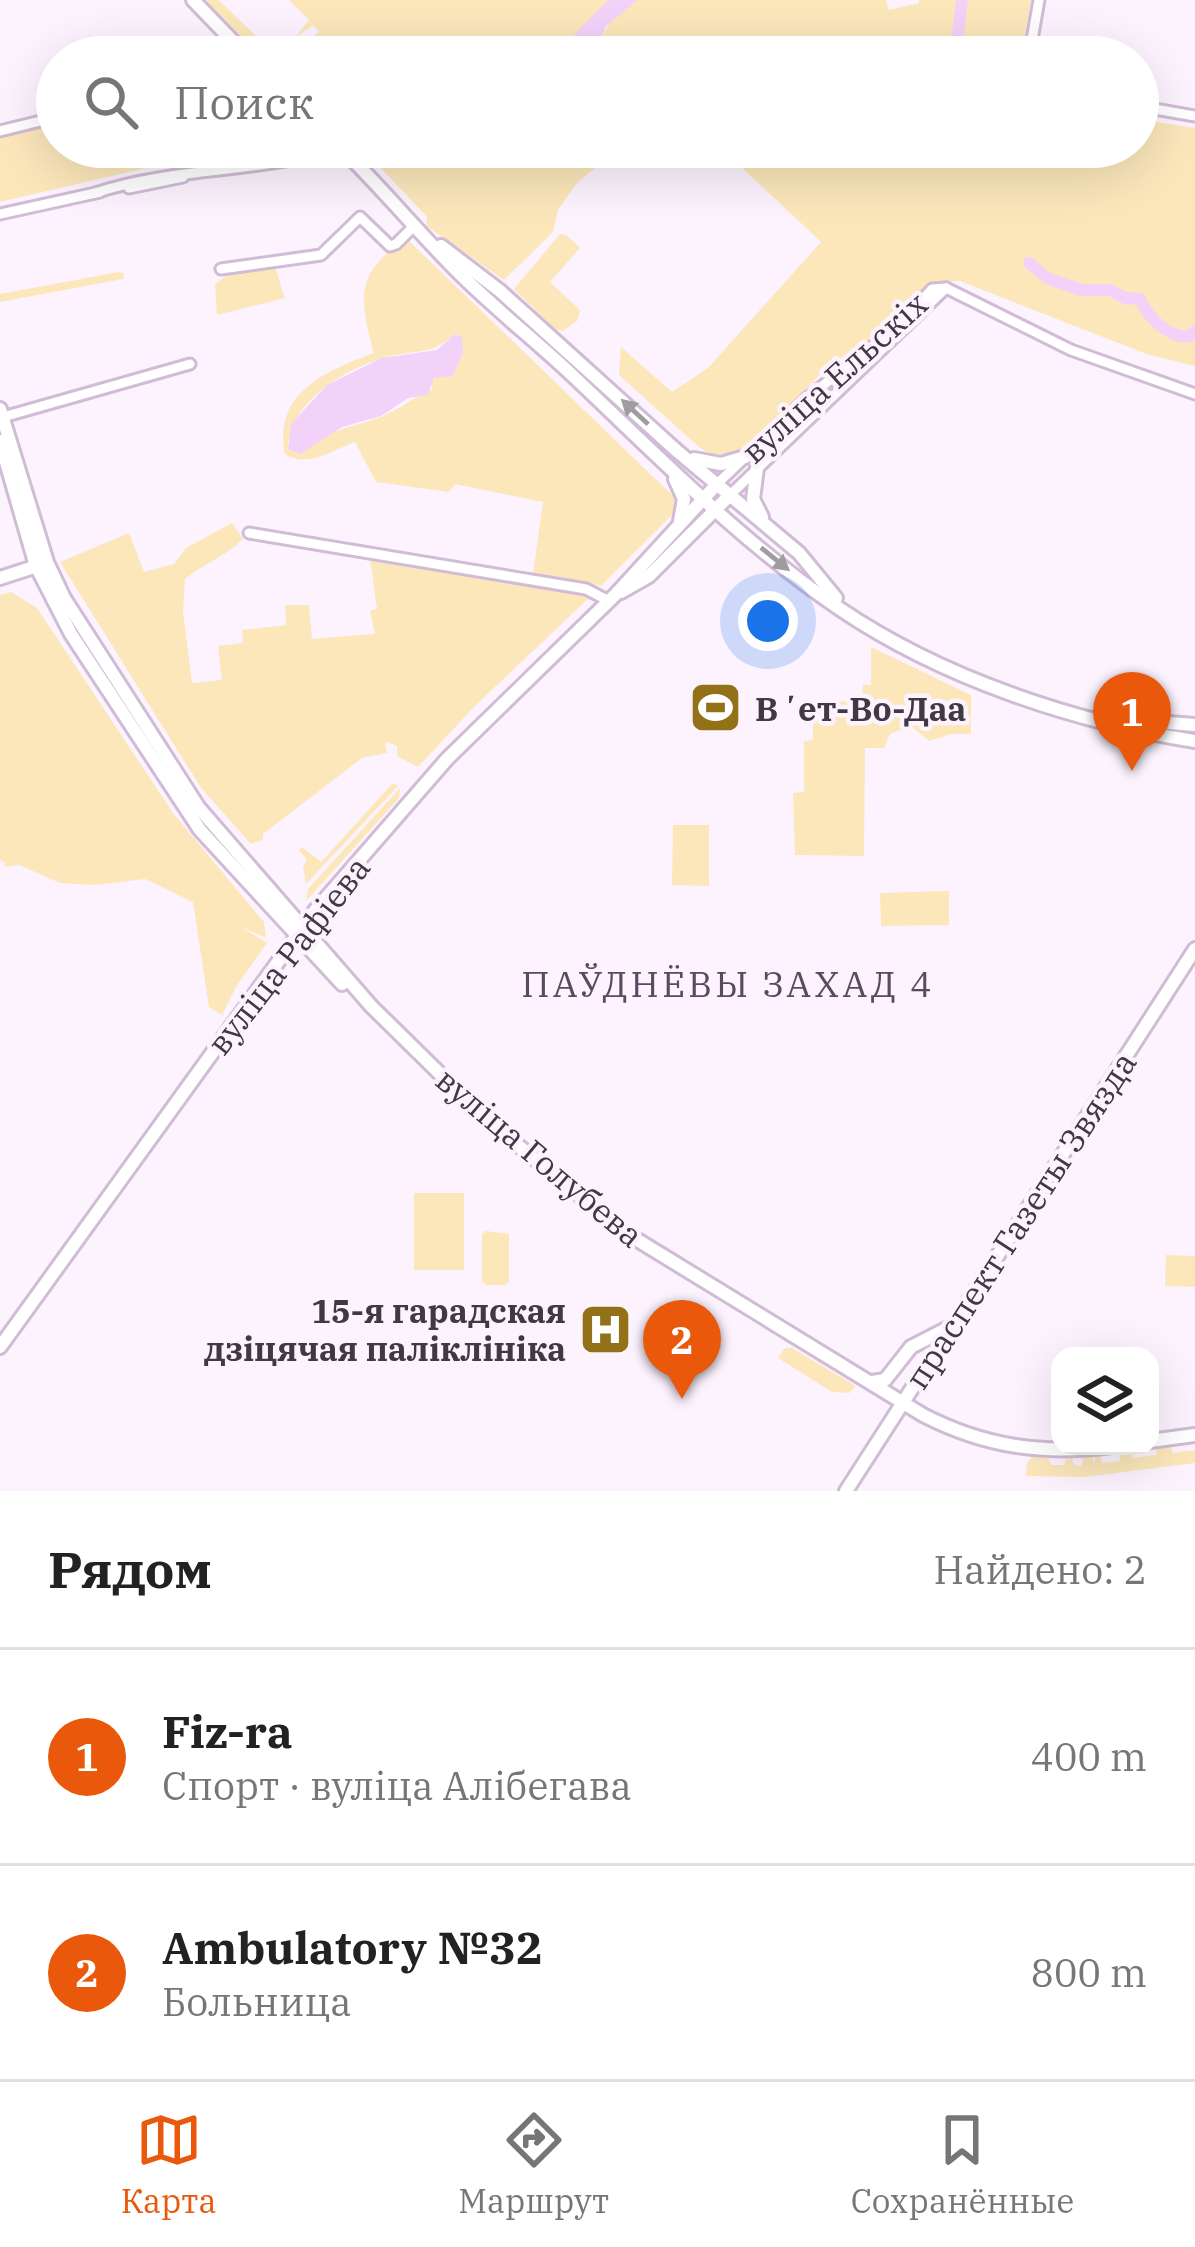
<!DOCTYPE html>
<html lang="ru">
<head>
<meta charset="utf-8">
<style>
	:root { --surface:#fff; --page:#f6f6f6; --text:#222; --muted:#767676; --line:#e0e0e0; --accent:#ea580c }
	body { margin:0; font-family:"IBM Plex Serif",serif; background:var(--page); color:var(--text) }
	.controls { position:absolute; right:36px; bottom:36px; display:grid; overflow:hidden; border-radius:24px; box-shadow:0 12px 48px #0002 }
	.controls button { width:108px; height:108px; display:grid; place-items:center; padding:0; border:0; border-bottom:3px solid var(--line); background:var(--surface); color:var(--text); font:60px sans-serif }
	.you { position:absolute; left:768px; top:621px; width:42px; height:42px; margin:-30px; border:9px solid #fff; border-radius:50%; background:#1a73e8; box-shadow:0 0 0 18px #1a73e833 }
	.badge { display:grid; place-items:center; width:78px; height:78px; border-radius:50%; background:var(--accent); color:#fff; font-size:39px; font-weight:700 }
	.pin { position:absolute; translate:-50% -99px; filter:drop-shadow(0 3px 6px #0008) }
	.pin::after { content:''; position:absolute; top:63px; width:42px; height:36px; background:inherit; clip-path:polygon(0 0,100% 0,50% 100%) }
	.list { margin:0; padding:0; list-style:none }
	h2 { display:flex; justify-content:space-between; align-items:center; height:156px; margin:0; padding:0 48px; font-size:51px }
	h2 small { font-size:39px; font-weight:400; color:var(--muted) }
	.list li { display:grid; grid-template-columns:78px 1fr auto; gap:36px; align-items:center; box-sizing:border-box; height:216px; padding:0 48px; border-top:3px solid var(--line) }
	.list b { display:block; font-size:45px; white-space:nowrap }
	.list p { margin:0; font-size:39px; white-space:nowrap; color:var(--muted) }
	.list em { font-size:39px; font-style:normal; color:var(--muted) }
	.icon { flex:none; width:66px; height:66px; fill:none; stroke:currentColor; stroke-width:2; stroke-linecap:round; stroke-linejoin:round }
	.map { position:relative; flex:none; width:1195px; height:1491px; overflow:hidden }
	.search { position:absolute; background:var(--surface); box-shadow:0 12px 48px #0002; left:36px; right:36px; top:36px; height:132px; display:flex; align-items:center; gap:30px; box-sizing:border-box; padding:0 42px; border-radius:66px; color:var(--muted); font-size:45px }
	.sheet { height:588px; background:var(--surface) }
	nav { display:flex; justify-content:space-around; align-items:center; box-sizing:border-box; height:168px; border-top:3px solid var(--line); background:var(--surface); font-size:33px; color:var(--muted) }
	nav a { display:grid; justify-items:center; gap:6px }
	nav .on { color:var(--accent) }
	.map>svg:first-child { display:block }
	.green { fill:#fce7bb; fill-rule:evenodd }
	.water { fill:#f3d2fa }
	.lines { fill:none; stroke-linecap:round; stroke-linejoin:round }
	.river { stroke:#f3d2fa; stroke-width:12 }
	.minor-casing { stroke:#d1bcd5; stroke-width:15 }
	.major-casing { stroke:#d1bcd5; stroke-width:18 }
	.minor { stroke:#fff; stroke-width:9 }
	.major { stroke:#fff; stroke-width:12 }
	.oneway { fill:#a09ca0 }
	.labels { text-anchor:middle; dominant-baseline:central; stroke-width:9; stroke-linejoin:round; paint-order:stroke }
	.street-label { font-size:33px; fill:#403842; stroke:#fcf3fe }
	.poi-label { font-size:33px; font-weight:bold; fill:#403842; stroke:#fcf3fe; text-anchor:start }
	.neighbourhood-label { font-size:36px; letter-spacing:3px; fill:#5b495f; stroke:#fcf3fe }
</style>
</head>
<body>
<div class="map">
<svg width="1195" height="1491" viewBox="0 0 1195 1491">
	<rect width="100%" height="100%" fill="#fcf3fe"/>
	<g class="green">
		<polygon points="203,0 219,0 275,55 288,43 294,46 283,57 258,54"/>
		<polygon points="289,0 608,0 574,36 572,47 580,57 295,57 319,31 313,25 295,38 309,20"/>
		<polygon points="638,0 886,0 889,10 919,3 919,0 1031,0 1022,57 592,57 610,21"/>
		<polygon points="1138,119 1195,128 1195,366 1149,355 960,281 937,281 897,324 820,375 740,454 725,458 724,454 711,454 700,448 619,375 621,347 672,392 708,368 821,242 720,147 1013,147 1032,152 1041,147 1138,147"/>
		<polygon points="57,120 57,147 186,147 189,163 146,168 0,202 0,135"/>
		<polygon points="361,147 620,147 577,183 558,210 553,232 504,280 426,226 427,217"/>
		<polygon points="560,234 566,235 580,248 550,282 580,310 577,321 563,331 555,329 514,289"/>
		<path d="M407,239L674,497L676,507L671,516L601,586L533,573L543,502L455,484L449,492L376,482L355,442C332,450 307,469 285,454C273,393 325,371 374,353C359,299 354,272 407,239ZM455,334L463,353L453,376L437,377L432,381V390C412,398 397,411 378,418C346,429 333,428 304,451L288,445C293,400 343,370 384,358C416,348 427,358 455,334Z"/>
		<polygon points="260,267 275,267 285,298 217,315 215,284 231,273"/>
		<polygon points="119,272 124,273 123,279 0,302 0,294"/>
		<path d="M232,523L243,539C225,557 205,563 185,579L183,611L192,683L222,680L218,646L243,643L242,630L286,625L285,605H309L312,639L375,634L370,611L377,609L370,558L593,594L474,707L418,767L397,756V746L385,741L387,753L362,758L263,834V840L251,844L201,788L60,562L129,533L144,572L174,564L186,548Z"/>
		<polygon points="11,592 37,608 173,813 264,922 266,938 240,926 267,943 236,987 222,1015 209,1007 193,902 145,879 95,885 60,883 19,865 4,867 5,862 0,860 0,595"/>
		<polygon points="871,647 971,695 971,734 951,734 929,741 911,726 890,734 884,748 865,748 864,856 795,855 793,793 804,792 804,741 813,740 813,702 862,701 863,685 871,685"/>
		<polygon points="393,783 398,786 306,884 303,867 307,859 299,851 302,847 321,862"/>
		<polygon points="400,788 399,798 306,901 308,889"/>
		<polygon points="673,825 709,825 709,886 672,885"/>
		<polygon points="949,891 949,925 881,926 880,893"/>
		<rect x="414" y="1193" width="50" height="77"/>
		<polygon points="486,1231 509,1234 509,1282 505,1285 486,1285 482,1281 482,1234"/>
		<polygon points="1166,1255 1195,1256 1195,1287 1165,1286"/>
		<polygon points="785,1348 792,1348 856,1386 849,1393 832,1392 778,1358"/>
		<polygon points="1170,1446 1173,1453 1195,1450 1195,1463 1085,1477 1026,1476 1027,1463 1032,1457 1048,1458 1052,1465 1064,1465 1066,1459 1072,1458 1074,1465 1081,1466 1084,1457 1091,1456 1095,1463 1095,1456 1100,1455 1102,1463 1120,1461 1119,1453 1131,1451 1133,1458 1156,1455 1157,1448"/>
	</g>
	<g class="water">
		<polygon points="608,0 638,0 606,26 595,55 576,55 572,46 574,35"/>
		<polygon points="455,334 462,337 463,353 453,376 434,378 428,395 408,398 381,416 342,427 300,454 288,449 291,424 327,385 382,358 437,350"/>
	</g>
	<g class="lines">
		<g class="river">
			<polyline points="955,57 962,0"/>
			<path d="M1029,263L1047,278L1081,290H1110L1125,298L1140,299C1148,317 1167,337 1188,337L1195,331"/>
		</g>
		<defs>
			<g id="minor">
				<polyline points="1029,57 1039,0"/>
				<polyline points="1138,106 1195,116"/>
				<polyline points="0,131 57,117"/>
				<polyline points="129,188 183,177"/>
				<path d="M95,193C168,169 244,172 318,155"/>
				<polyline points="0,214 100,192"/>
				<polyline points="221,269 321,255 360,217 390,246 396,244 415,225"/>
				<polyline points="946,288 1071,350 1195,394"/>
				<polyline points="3,417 190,364"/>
				<polyline points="717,484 807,398 895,329 932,289 946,288"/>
				<polyline points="730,495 946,288"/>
				<polyline points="249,533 586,589 609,601"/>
			</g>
			<g id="major">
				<polyline points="193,0 248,57"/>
				<path d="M340,147C381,187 418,232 458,272C495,309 536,341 573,376C659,457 742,543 840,609C942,678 1074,722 1195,741"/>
				<polyline points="318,155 348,156"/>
				<polyline points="441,246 500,291 677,451 799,553 836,598"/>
				<path d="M0,409L47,562L64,598L199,808L371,1006L489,1122L626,1233L923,1415C985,1447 1044,1455 1112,1446"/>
				<polyline points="0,441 36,566 71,634 200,830 342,984"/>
				<polyline points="694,459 721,464 745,457"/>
				<polyline points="757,468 753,499 762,517"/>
				<polyline points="675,479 684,499 680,521"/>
				<polyline points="0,578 40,565"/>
				<polyline points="621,592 649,576 730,495"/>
				<polyline points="1119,719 1195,725"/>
				<polyline points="0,1347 314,912 447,759 615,595 717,484"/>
				<polyline points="872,1382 885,1380 911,1347 950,1327"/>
				<polyline points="1150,1441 1195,1435"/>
				<polyline points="846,1491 1195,949"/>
			</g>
		</defs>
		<use href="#minor" class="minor-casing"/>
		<use href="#major" class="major-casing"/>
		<use href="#minor" class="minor"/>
		<use href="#major" class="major"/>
	</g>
	<defs><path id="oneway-solid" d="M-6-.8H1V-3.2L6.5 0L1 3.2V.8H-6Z" transform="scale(3)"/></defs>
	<g class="oneway">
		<use href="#oneway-solid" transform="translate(635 412) rotate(-137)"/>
		<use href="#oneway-solid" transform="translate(775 559) rotate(39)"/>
	</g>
	<defs>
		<symbol id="stadium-square" viewBox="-11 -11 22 22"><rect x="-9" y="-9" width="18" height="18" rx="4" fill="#937118" stroke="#fcf3fe"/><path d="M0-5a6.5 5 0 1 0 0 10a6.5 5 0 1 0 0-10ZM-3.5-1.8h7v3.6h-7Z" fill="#fff"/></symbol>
		<symbol id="hospital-square" viewBox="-11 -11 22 22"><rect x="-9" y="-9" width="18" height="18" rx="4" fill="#937118" stroke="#fcf3fe"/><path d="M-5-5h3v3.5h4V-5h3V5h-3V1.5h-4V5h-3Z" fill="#fff"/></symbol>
	</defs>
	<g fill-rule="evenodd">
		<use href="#stadium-square" x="686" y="678" width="59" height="59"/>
		<use href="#hospital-square" x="576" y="1300" width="59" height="59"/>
	</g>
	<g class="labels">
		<g class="street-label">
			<text transform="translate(834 377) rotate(-42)">вуліца Ельскіх</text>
			<text transform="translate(288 955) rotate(-52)">вуліца Рафіева</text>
			<text transform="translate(540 1157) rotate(40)">вуліца Голубева</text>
			<text transform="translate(1020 1220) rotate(-57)">праспект Газеты Звязда</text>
		</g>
		<g class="poi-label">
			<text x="755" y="708">Вʼет-Во-Даа</text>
			<text x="566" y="1310" text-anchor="end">15-я гарадская<tspan x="566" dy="38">дзіцячая паліклініка</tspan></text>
		</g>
		<g class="neighbourhood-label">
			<text x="728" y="983">ПАЎДНЁВЫ ЗАХАД 4</text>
		</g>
	</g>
</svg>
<div class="controls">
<button><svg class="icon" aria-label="layers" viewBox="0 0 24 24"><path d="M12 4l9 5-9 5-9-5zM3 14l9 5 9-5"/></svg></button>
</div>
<div class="you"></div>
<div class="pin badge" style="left:1132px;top:771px">1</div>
<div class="pin badge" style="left:682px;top:1399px">2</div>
<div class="search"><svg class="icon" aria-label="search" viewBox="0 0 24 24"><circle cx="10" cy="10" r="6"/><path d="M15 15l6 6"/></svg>Поиск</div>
</div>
<section class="sheet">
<h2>Рядом<small>Найдено: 2</small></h2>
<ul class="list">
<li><span class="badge">1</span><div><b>Fiz-ra</b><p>Спорт · вуліца Алібегава</p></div><em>400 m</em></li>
<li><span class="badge">2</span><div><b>Ambulatory №32</b><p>Больница</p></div><em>800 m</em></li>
</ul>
</section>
<nav>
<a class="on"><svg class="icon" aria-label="map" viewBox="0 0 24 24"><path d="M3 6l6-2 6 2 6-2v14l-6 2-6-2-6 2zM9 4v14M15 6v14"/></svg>Карта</a>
<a><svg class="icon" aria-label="directions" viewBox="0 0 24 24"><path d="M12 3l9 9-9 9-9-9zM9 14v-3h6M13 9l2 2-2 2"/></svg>Маршрут</a>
<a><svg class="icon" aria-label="saved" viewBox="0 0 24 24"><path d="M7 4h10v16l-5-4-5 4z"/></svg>Сохранённые</a>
</nav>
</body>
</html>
